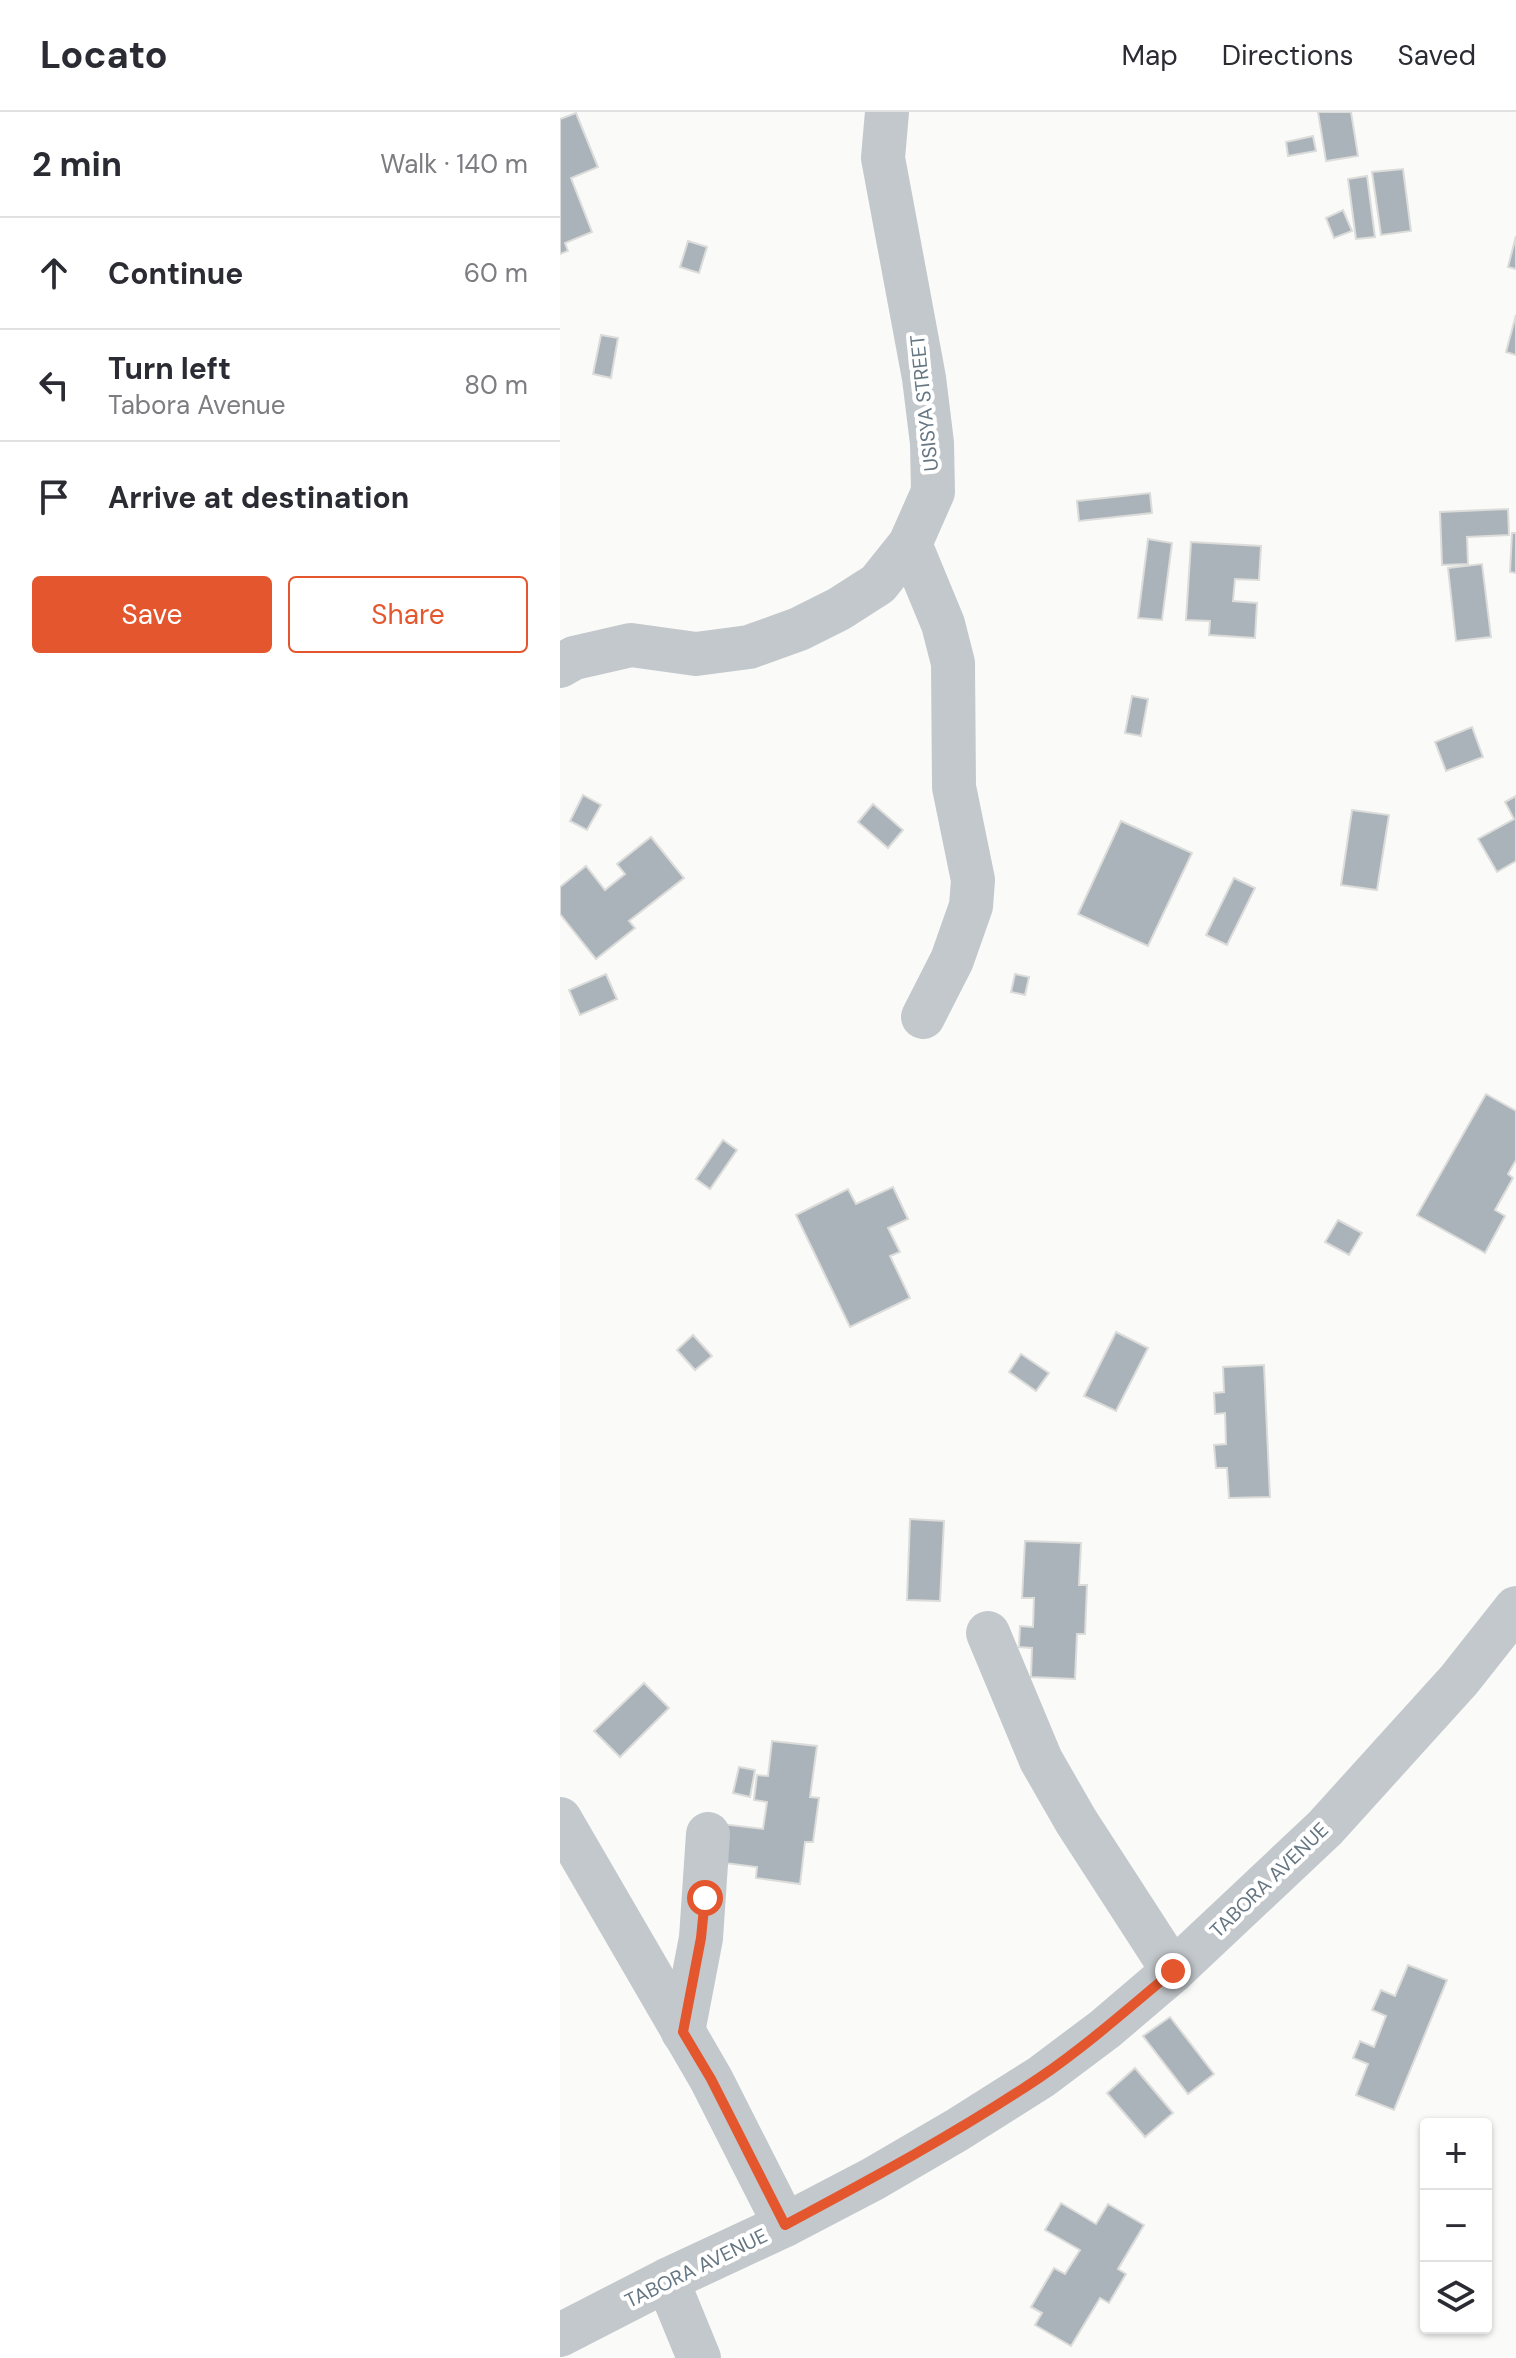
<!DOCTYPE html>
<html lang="en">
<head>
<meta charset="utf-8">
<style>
	:root { --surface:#fff; --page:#f2f2f3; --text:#2b2b33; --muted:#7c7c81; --line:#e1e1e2; --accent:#e4572e }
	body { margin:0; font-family:"DM Sans",sans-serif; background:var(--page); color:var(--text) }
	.controls { position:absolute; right:24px; bottom:24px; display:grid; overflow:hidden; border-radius:8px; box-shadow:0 2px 6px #0004 }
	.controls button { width:72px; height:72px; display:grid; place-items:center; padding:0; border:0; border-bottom:2px solid var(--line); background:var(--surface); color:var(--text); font:40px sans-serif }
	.stop { position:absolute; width:24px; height:24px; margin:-18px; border:6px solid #e4572e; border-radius:50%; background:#fff }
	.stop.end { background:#e4572e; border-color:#fff; box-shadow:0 2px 8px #0008 }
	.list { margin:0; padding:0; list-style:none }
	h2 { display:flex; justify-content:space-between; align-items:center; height:104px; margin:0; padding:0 32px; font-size:34px }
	h2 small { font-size:26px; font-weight:400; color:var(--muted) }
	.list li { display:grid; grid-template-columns:52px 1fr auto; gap:24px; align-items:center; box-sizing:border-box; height:112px; padding:0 32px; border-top:2px solid var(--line) }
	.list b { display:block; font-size:30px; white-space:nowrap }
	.list p { margin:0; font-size:26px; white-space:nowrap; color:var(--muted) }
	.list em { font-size:26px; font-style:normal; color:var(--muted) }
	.actions { display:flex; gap:16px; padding:24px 32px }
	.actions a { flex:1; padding:18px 0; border:2px solid var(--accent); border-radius:8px; text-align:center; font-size:28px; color:var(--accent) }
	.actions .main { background:var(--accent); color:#fff }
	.icon { flex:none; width:44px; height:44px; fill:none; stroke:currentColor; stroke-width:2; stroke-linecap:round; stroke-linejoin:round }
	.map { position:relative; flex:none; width:956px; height:2246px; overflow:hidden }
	header { display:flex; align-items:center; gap:48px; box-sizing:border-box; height:112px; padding:0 40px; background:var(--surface); border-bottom:2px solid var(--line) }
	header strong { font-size:38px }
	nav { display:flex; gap:44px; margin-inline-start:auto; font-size:28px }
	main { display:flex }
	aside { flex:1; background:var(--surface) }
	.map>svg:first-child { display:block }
	.building { fill:#aab3b9; stroke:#dcdcda; stroke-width:2 }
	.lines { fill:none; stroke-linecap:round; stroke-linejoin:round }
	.minor { stroke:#c3c8cc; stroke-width:44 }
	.route { stroke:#e4572e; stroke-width:10 }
	.labels { text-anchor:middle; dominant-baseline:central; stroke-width:8; stroke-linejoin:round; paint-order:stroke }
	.street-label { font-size:20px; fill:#657683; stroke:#fff }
</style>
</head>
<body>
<header>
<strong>Locato</strong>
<nav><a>Map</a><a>Directions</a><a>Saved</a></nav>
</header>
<main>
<aside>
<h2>2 min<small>Walk · 140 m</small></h2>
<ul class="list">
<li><svg class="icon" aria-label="ahead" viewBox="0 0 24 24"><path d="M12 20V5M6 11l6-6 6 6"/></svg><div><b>Continue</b></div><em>60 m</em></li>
<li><svg class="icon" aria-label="left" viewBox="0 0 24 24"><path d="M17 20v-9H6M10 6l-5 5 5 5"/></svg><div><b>Turn left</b><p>Tabora Avenue</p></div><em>80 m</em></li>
<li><svg class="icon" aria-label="arrive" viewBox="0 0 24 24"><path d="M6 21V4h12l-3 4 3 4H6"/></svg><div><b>Arrive at destination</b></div></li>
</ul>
<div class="actions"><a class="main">Save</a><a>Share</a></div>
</aside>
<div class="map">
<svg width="956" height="2246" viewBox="0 0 956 2246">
	<rect width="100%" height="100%" fill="#fafaf8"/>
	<g class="building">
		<polygon points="758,0 791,0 798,44 766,49"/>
		<polygon points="16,1 38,55 11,66 32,120 5,131 8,139 0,142 0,7"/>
		<polygon points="753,24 756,39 728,44 726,30"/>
		<polygon points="843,57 851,119 821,123 812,60"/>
		<polygon points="807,64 815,125 796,127 788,67"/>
		<polygon points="783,98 792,119 774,126 766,106"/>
		<polygon points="956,124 956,157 948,155"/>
		<polygon points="128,129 147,135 139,161 120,155"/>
		<polygon points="956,203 956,243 946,240"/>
		<polygon points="41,223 58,226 51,266 33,262"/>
		<polygon points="590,381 592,401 519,409 517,389"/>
		<polygon points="948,397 949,423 907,425 908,452 882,453 880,400"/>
		<polygon points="952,421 956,421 956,461 950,460"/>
		<polygon points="588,427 612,431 602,508 578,506"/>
		<polygon points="631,430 701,434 699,468 675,467 673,489 697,491 695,526 649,523 650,509 626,508"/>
		<polygon points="922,452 931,525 896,529 888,456"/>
		<polygon points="572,584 588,587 581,624 565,621"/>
		<polygon points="912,615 923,645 886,659 875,630"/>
		<polygon points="23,683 41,693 27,718 10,709"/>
		<polygon points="956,684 956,749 937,760 918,727 954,707 945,690"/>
		<polygon points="313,692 343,718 328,736 298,710"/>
		<polygon points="792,698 829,703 817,778 781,773"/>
		<polygon points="561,709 632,741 588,834 518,802"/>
		<polygon points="91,725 124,766 69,809 75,816 36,847 0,802 0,775 26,754 45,778 65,762 57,752"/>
		<polygon points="674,766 695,776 667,833 646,823"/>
		<polygon points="46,862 57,887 20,903 9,878"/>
		<polygon points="455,862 469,865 465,883 451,880"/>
		<polygon points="926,982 956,999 956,1048 948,1062 953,1066 935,1098 945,1104 925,1141 857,1103"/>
		<polygon points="163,1028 177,1038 150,1077 136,1067"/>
		<polygon points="333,1075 348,1107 328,1116 340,1140 330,1144 350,1186 290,1215 236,1103 288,1077 296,1092"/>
		<polygon points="778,1108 802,1121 789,1143 765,1130"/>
		<polygon points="556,1220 588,1236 556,1299 524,1284"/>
		<polygon points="133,1223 152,1244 135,1258 117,1238"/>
		<polygon points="461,1242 489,1261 476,1279 449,1260"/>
		<polygon points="704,1253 710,1385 669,1386 667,1356 656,1356 654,1333 666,1332 665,1301 655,1302 654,1281 664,1280 663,1255"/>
		<polygon points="350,1407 384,1409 380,1489 347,1488"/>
		<polygon points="465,1429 521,1431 519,1473 527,1473 525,1522 517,1522 515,1567 471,1565 472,1536 459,1535 460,1514 473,1515 474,1486 462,1486"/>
		<polygon points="84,1571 109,1596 60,1645 34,1619"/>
		<polygon points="212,1629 257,1634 250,1685 259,1686 253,1730 245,1730 240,1772 196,1766 197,1755 157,1750 162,1712 203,1717 207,1690 194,1688 197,1663 208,1664"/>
		<polygon points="179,1655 195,1658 190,1685 173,1681"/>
		<polygon points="848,1853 887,1868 834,1998 796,1983 808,1952 793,1946 800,1929 814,1935 826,1904 812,1898 821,1878 835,1884"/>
		<polygon points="610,1905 654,1962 628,1982 583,1924"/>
		<polygon points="575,1956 613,2001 585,2025 547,1981"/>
		<polygon points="501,2091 536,2112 548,2092 584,2113 558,2157 566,2162 549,2191 540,2186 511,2234 475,2213 482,2201 471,2195 494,2156 505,2162 520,2138 485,2118"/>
	</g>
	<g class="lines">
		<g class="minor">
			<polyline points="350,432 383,512 393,551 394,675 413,768 411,794 392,848 363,905"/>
			<polyline points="0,554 14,546 71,533 136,542 189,535 239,517 279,497 318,472 350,432 373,380 372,331 364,266 323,46 327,0"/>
			<polyline points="428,1521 481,1648 516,1709 613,1859"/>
			<polyline points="0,1707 151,1967 225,2113"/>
			<polyline points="123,1920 141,1826 148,1722"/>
			<polyline points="107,2168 139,2246"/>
			<polyline points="0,2223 107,2168 225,2113 313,2067 397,2018 481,1965 545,1917 613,1859 765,1716 899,1568 956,1496"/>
		</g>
	</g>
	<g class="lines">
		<path class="route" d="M145,1786L141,1826L123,1920L151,1967L225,2113C311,2067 397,2021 479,1966C526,1934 569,1896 613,1859"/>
	</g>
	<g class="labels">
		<g class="street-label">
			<text transform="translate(364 291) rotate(-96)">USISYA STREET</text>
			<text transform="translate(709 1768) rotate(-44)">TABORA AVENUE</text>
			<text transform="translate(136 2156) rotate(-26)">TABORA AVENUE</text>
		</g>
	</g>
</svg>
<div class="controls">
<button>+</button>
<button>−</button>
<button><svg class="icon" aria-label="layers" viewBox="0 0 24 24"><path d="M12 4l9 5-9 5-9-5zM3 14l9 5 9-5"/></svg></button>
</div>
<div class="stop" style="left:145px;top:1786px"></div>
<div class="stop end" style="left:613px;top:1859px"></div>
</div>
</main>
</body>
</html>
